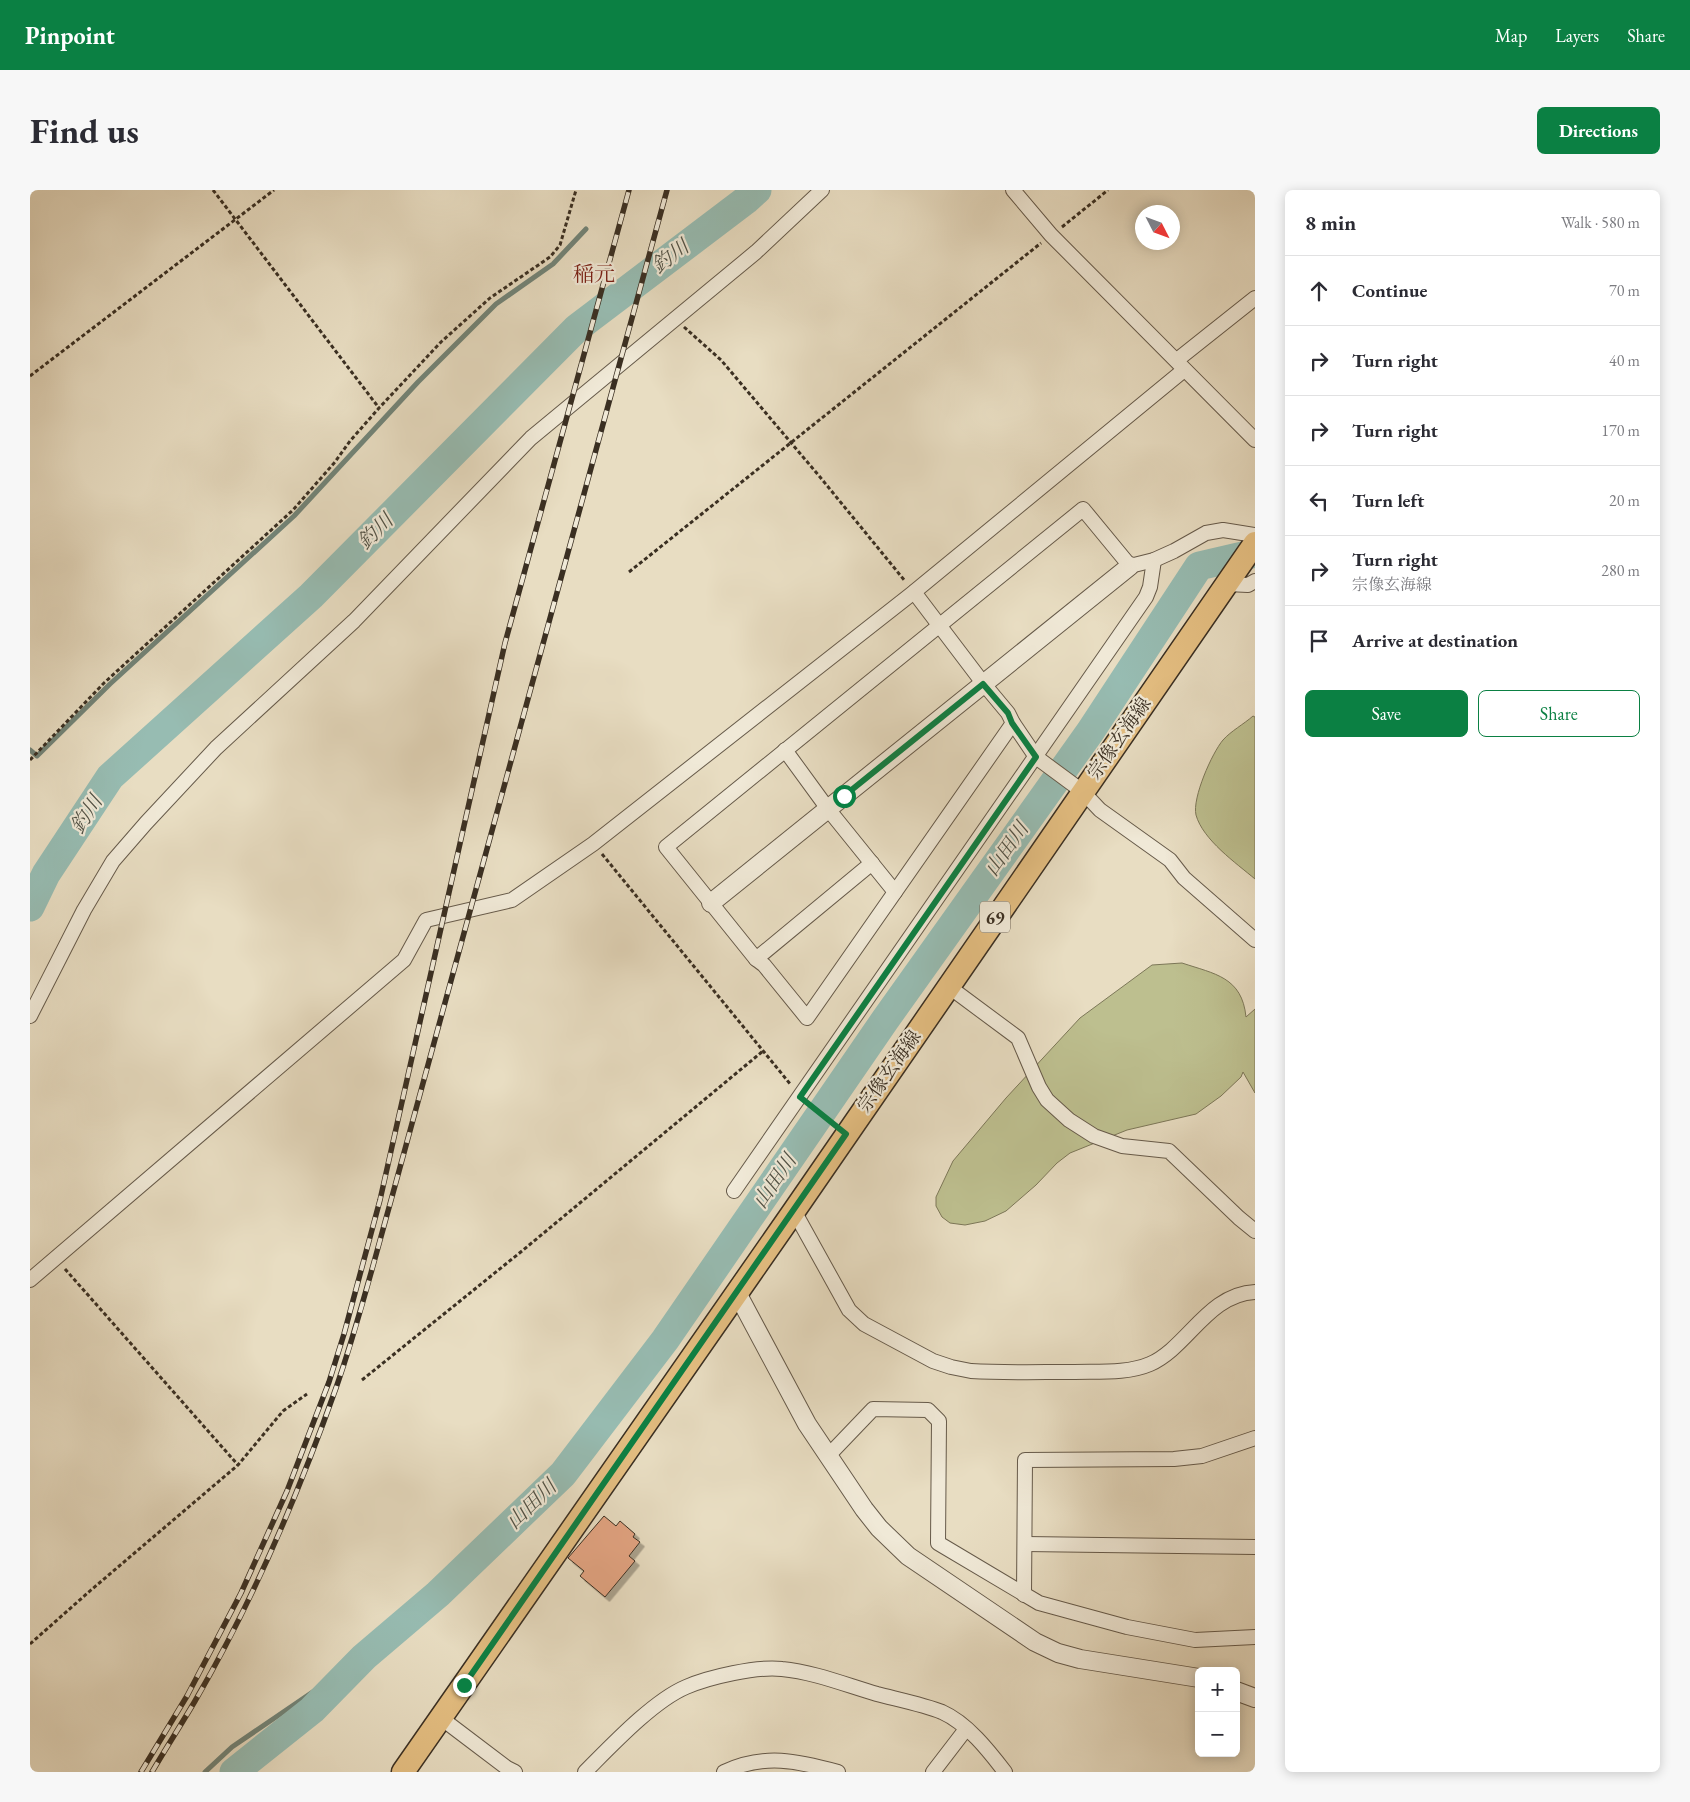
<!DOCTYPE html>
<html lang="en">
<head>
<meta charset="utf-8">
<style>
	:root { --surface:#fff; --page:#f7f7f7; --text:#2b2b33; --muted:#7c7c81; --line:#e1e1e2; --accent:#0b8043 }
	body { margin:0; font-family:"EB Garamond","Noto Serif JP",serif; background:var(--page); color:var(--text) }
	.controls { position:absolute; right:15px; bottom:15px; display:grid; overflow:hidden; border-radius:8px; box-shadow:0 2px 12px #0003 }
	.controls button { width:45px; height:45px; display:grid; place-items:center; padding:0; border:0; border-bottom:1px solid var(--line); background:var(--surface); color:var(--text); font:25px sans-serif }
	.compass { position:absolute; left:1105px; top:15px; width:45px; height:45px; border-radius:50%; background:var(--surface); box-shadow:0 2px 12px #0003; rotate:132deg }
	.stop { position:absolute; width:15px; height:15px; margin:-11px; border:4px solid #0b8043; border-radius:50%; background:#fff }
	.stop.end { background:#0b8043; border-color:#fff; box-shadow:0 1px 5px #0008 }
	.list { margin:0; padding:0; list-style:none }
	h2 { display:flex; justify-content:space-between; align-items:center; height:65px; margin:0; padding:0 20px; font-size:21px }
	h2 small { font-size:16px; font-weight:400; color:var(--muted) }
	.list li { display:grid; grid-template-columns:32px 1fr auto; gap:15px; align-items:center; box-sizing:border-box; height:70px; padding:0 20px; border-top:1px solid var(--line) }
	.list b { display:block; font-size:19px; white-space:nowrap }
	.list p { margin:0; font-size:16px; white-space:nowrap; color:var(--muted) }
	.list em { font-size:16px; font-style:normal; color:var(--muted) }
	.actions { display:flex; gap:10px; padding:15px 20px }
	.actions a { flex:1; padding:11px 0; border:1px solid var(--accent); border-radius:8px; text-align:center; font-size:18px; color:var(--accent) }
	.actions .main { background:var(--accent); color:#fff }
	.icon { flex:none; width:28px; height:28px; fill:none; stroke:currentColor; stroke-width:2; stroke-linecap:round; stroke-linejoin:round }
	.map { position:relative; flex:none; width:1225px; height:1582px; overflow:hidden; border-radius:8px }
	header { display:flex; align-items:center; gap:30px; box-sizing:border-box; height:70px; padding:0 25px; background:var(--accent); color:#fff }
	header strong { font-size:24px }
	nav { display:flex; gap:28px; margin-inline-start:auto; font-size:18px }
	.intro { display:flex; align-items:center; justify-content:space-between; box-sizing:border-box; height:120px; padding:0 30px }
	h1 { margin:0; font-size:35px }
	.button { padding:12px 22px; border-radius:8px; background:var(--accent); color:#fff; font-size:18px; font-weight:700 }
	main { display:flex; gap:30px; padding:0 30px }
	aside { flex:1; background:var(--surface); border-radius:8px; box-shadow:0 2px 12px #0003 }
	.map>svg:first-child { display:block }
	.green { fill:#bdbf8f; stroke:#7c7758 }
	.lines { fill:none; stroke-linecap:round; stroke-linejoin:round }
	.stream { stroke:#728478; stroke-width:5 }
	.river { stroke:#97bcb2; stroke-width:29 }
	.building { fill:#e3a482; stroke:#3a2f22; filter:url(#shadow) }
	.minor-casing { stroke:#665a4a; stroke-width:16 }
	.tertiary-casing { stroke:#665a4a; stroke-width:20 }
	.primary-casing { stroke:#3a2f22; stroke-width:25 }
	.path { stroke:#3a2f22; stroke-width:3; stroke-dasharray:4 2.5; stroke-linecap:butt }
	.minor { stroke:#f0e9d7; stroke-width:14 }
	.tertiary { stroke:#f0e9d7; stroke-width:18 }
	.primary { stroke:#e4be81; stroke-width:22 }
	.rail-casing { stroke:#3a2f22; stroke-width:5.5 }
	.rail { stroke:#f0e9d7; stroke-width:4; stroke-dasharray:11; stroke-linecap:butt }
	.route { stroke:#0b8043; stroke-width:6 }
	.labels { text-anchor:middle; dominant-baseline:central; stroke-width:4.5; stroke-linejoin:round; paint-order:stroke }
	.shield { fill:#f0e9d7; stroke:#716758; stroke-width:1 }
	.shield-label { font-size:18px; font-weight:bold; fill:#3a2f22 }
	.street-label { font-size:19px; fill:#3a2f22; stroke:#f0e9d7 }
	.water-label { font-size:20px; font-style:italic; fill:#515246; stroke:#f0e9d7 }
	.quarter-label { font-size:21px; fill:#7a1f14; stroke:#f0e9d7 }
</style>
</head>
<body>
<header>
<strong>Pinpoint</strong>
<nav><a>Map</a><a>Layers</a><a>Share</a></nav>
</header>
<div class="intro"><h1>Find us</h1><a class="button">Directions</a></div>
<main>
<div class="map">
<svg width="1225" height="1582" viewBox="0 0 1225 1582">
	<defs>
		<filter id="shadow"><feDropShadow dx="4.5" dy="4.5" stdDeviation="0" flood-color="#0004"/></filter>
	</defs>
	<rect width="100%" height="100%" fill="#e8ddc2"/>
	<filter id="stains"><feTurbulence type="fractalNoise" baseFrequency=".004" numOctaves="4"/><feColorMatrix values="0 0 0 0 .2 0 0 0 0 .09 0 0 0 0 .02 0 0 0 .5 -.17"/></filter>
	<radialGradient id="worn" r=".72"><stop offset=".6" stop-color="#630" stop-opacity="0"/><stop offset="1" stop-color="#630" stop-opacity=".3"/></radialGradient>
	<g class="green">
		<path d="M1223,526L1225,527V689C1206,673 1173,650 1166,625C1162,608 1182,563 1193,550C1201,541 1214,534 1223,526Z"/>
		<path d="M1152,773C1185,784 1212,787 1216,827L1225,819V903L1213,882L1211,887L1191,906L1166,924L1097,940L1040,963L1027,973L1006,995L976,1021L955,1031L935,1035L920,1033L912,1027L906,1016V1007L923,971L976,908L1050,828L1122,775Z"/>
	</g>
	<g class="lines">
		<g class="stream">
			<polyline points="0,560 7,566 80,494 264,326 388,192 466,114 523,74 556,39"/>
			<polyline points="175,1582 202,1557 334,1467"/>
		</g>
		<g class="river">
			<polyline points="0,717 16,684 80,587 281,406 547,138 716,10 727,0"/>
			<polyline points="204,1582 282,1520 334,1467 408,1404 533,1284 635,1150 855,830 1060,542 1169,376 1225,363"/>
		</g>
	</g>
	<polygon class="building" points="574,1326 586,1336 590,1331 605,1344 603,1347 610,1352 599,1366 605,1371 575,1407 550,1386 554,1381 538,1368"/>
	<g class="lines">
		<defs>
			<g id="minor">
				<polyline points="983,0 1021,45 1225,250"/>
				<polyline points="1147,170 1225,108"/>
				<polyline points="1197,394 1218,395 1225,391"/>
				<polyline points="884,402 953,493 978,523 983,533 1006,567 1052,601 1070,620 1140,670 1154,688 1225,750"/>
				<polyline points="983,533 777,828 734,775 726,769 636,657 1053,319 1100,376 1124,370 1144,361 1176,343 1193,340 1225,345"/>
				<polyline points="755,560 798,619 865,702"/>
				<polyline points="726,769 842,673"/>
				<polyline points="918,796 988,848 1009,897 1017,910 1039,930 1064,946 1092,956 1139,961 1209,1028 1225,1041"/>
				<polyline points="0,826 54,720 83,671 116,633 186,558 324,431 501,248 726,62 792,0"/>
				<polyline points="704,1001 1116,407 1120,397 1124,370"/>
				<path d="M764,1021L819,1120L834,1134L903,1171L921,1177L941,1181C974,1183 1008,1182 1041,1182C1066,1181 1097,1184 1120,1174C1157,1158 1178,1104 1225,1102"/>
				<polyline points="0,1090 374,770 396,730 482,710 563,654 884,402 1154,180"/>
				<polyline points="798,1266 843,1219 898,1220 909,1231 908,1353 1009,1413 1097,1437 1165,1450 1225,1447"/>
				<polyline points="995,1354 1225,1357"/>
				<polyline points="994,1405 995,1270 1144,1269 1172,1266 1225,1248"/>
				<polyline points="411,1528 477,1578 485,1582"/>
				<path d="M555,1582C581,1556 623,1511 656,1497C679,1487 727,1476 752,1479C784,1482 816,1495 847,1504C866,1509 895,1515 912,1522C937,1533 959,1561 975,1582"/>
				<path d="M694,1582C734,1563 768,1571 808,1582"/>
				<polyline points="903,1582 936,1539"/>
			</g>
			<g id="tertiary">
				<polyline points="681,713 1100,376"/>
				<polyline points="707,1103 777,1234 834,1319 849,1338 878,1366 1005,1452 1028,1463 1050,1469 1169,1488"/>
				<polyline points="1206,1501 1225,1508"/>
			</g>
			<polyline id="primary" points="373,1582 764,1021 1225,353"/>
		</defs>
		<use href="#minor" class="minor-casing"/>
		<use href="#tertiary" class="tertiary-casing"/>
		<use href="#primary" class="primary-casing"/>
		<g class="path">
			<polyline points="183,0 349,218"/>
			<polyline points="1032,37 1078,0"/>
			<polyline points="654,137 691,170 790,287 875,391"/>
			<polyline points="0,186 244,0"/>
			<polyline points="599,382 1011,53"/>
			<polyline points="0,570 74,493 263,320 305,272 320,251 349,218 411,152 460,108 520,67 530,55 546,0"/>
			<polyline points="572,664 761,895"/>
			<polyline points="781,916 803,934"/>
			<polyline points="35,1079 208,1275"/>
			<polyline points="332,1190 492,1061 733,861"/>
			<polyline points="0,1454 61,1400 208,1275 253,1221 277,1204"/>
		</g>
		<use href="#minor" class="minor"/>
		<use href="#tertiary" class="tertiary"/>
		<use href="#primary" class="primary"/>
		<defs>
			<g id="rail">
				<polyline points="111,1582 157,1506 211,1403 257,1301 299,1192 314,1144 350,1010 475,453 599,0"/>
				<path d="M122,1582C136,1558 151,1535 165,1511C222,1413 268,1305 306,1198C327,1138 343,1075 360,1014L637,0"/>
			</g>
		</defs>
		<use href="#rail" class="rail-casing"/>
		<use href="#rail" class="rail"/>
	</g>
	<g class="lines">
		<polyline class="route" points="434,1495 816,944 770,907 1006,567 982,533 978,523 953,494 814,606"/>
	</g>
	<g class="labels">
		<rect class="shield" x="950" y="711.5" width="30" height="31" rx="4"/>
		<g class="shield-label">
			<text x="965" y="727">69</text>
		</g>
		<g class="street-label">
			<text transform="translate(1089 548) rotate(-55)">宗像玄海線</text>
			<text transform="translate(859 881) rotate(-55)">宗像玄海線</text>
		</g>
		<g class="water-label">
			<text transform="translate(640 66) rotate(-37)">釣川</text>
			<text transform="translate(345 341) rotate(-45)">釣川</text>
			<text transform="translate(56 624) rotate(-57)">釣川</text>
			<text transform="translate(976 659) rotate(-55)">山田川</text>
			<text transform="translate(744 991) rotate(-56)">山田川</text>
			<text transform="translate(501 1314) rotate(-44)">山田川</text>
		</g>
		<g class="quarter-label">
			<text x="564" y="83">稲元</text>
		</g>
	</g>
	<rect width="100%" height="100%" filter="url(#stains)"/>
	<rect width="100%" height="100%" fill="url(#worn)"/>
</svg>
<div class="controls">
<button>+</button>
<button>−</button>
</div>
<svg class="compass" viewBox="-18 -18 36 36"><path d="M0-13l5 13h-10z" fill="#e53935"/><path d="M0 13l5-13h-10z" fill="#7c7c81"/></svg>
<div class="stop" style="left:814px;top:606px"></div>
<div class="stop end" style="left:434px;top:1495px"></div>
</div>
<aside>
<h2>8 min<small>Walk · 580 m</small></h2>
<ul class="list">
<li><svg class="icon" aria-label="ahead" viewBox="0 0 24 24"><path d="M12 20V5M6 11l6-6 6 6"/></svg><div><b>Continue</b></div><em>70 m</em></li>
<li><svg class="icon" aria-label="right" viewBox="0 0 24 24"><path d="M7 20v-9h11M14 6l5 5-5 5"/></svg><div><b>Turn right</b></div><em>40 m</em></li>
<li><svg class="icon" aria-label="right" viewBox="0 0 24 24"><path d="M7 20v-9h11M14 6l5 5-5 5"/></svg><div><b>Turn right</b></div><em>170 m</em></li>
<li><svg class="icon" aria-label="left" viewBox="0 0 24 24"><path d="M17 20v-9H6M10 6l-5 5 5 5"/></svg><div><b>Turn left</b></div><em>20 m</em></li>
<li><svg class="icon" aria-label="right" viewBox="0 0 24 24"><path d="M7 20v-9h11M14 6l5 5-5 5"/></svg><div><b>Turn right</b><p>宗像玄海線</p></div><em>280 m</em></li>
<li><svg class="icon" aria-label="arrive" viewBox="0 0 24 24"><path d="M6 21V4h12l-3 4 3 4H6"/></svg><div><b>Arrive at destination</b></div></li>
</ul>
<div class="actions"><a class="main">Save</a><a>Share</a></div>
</aside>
</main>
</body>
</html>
